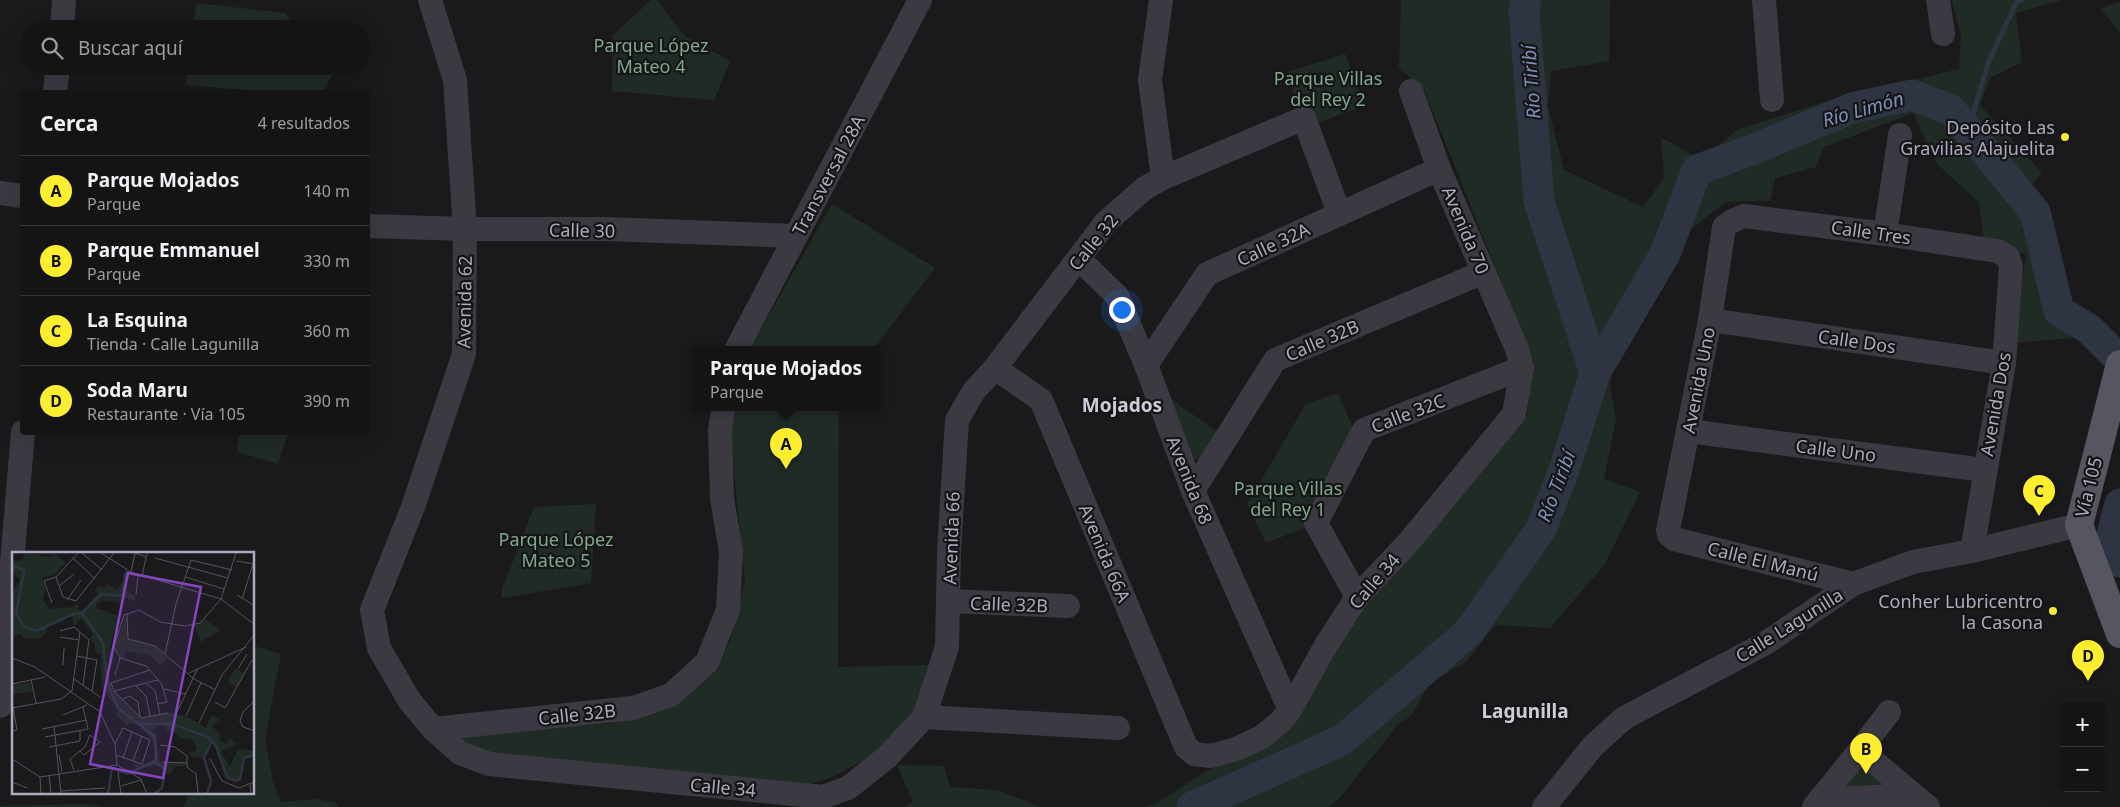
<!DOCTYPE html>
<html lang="es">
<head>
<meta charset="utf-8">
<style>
	:root { --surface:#141415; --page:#212122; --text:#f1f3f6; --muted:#9d9ea0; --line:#333334; --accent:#ffee2f }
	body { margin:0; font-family:"Noto Sans",sans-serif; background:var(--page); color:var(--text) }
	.controls { position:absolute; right:15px; bottom:15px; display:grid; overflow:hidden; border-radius:5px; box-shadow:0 5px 20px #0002 }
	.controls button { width:45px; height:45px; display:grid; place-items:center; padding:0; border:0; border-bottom:1px solid var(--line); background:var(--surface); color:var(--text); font:25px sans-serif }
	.you { position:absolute; left:1121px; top:309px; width:18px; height:18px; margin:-12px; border:4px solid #fff; border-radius:50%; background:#1a73e8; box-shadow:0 0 0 8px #1a73e833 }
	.badge { display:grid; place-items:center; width:32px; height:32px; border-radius:50%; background:var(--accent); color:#111; font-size:16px; font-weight:700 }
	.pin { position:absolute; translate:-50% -41px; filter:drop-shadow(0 1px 2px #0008) }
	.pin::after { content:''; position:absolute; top:26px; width:18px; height:15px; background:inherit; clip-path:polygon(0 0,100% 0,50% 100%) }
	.popup { position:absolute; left:692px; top:346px; width:188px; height:65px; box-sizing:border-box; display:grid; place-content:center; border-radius:5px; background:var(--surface); filter:drop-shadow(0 1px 4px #0005); font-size:16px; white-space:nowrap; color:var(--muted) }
	.popup b { font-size:19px; color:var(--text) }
	.popup::after { content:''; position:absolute; left:50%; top:100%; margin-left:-10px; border:10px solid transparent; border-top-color:var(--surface) }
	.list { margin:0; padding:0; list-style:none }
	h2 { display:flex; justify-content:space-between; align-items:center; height:65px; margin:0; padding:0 20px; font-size:21px }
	h2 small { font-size:16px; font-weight:400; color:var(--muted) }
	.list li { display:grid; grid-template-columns:32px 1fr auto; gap:15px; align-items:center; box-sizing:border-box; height:70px; padding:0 20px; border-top:1px solid var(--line) }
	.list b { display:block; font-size:19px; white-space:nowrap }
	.list p { margin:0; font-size:16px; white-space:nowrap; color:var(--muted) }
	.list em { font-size:16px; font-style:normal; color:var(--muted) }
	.icon { flex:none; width:28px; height:28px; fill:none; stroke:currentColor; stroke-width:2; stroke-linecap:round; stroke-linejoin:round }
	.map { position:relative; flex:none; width:2120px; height:807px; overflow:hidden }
	.search { position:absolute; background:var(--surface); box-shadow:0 5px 20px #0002; left:20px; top:20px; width:350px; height:55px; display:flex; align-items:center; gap:12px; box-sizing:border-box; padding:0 18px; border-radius:28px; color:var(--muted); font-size:19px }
	.panel { position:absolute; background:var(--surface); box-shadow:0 5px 20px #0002; left:20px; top:90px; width:350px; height:345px; border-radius:5px }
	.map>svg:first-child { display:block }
	.green { fill:#212b25 }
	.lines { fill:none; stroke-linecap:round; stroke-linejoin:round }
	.stream { stroke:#2e3442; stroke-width:5 }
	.river { stroke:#2e3442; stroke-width:31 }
	.minor { stroke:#3b3a42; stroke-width:24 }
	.major { stroke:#565661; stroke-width:28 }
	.poi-dot { fill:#ffee2f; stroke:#151517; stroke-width:2 }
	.labels { text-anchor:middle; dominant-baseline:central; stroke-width:4.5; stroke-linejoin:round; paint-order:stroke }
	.park-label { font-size:18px; fill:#80a98d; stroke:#151517 }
	.poi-label { font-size:18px; fill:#abacbd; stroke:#151517; text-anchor:end }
	.street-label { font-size:18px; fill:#abacbd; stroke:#151517 }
	.water-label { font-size:19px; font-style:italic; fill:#7f90bb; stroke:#151517 }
	.neighbourhood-label { font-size:19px; font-weight:bold; fill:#cccdd8; stroke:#151517 }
	.inset-river { fill:none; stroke:#2e3442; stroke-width:2.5 }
	.inset-road { fill:none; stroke:#54545c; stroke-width:1 }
	.view { fill:#8546bf; fill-opacity:0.15; stroke:#8546bf; stroke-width:2.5 }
	.inset-edge { fill:none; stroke:#abacbd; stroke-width:2.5 }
</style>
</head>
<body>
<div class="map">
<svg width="2120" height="807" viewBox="0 0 2120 807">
	<rect width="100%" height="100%" fill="#1a1a1c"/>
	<g class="green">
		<polygon points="651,0 657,0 684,35 730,61 714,100 612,91 613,35"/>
		<polygon points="1401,0 1610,0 1609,61 1551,71 1548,107 1564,170 1643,207 1664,178 1661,137 1701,160 1738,129 1822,103 1959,69 1961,36 1952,0 2062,0 2016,13 2022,62 1990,78 1980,105 2042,173 2018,200 2049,233 2053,270 2045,308 2073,338 2013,343 2026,255 1984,241 1979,202 1937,164 1913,113 1824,147 1816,167 1775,178 1770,201 1726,202 1683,235 1614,352 1610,387 1616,419 1604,479 1640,492 1605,564 1550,628 1495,625 1467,661 1429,684 1412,715 1397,726 1338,800 1328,807 1142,807 1154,805 1206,771 1248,754 1355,611 1429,535 1527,416 1533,361 1425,92 1399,67"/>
		<polygon points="2120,2 2120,33 2100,8"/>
		<polygon points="196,3 285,13 297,29 193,29"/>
		<polygon points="1345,54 1365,106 1314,124 1300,113 1287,72"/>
		<polygon points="188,66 326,66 332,74 323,92 273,92 186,85"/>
		<polygon points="832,204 935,268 873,350 749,350"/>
		<polygon points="1338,393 1356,435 1311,525 1266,543 1247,504 1306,404"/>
		<polygon points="1167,396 1220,434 1201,460 1194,459"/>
		<polygon points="734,408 839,408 838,667 930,665 914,713 874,755 834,776 807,785 486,753 454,737 614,723 668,709 707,676 730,643 745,580 730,435"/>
		<polygon points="239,433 288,433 278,464 237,452"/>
		<polygon points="596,504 591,583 502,598 502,589 534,507"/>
		<polygon points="254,646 281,654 265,739 273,782 281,802 317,799 337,803 338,807 182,807 184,806 189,793 254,793"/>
		<polygon points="1862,757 1904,792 1831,795"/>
		<polygon points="897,765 944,766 950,787 997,790 1041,807 904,807 913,802"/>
		<polygon points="83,804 105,807 0,807 0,806"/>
	</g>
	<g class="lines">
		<polyline class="stream" points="1968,131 1988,63 2017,1 2022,0"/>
		<g class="river">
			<polyline points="1526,0 1524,10 1539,201 1595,373"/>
			<path d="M2120,504C2114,527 2106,542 2120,562"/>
			<polyline points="1192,807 1342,740 1468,633 1541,529 1563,473 1595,373 1665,254 1697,170 1754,149 1852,108 1912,95 1951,110 2035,212 2059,311 2089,329 2120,360"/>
		</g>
		<g class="minor">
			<polyline points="430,0 455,80 465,229 464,354 413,507 372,610 379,648 409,700 433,729 460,753 489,764 823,797 848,788 887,757 924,717 947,647 949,551 957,420 974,391 995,368 1106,222 1145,188 1163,178 1304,118 1339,213"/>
			<polyline points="1161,0 1150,80 1163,178"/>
			<polyline points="1764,0 1772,100"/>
			<polyline points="1938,0 1943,34"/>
			<polyline points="62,29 64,0"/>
			<polyline points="55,92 58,66"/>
			<polyline points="0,193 22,196"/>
			<polyline points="368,226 465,229 605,229 796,236"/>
			<polyline points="1885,234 1900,135"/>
			<polyline points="1079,259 1117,296 1146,365 1193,491 1290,710"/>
			<polyline points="1710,320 2004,363"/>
			<polyline points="736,350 920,0"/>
			<polyline points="1146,365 1207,274 1439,169"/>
			<polyline points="995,368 1041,400 1186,747 1194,754 1211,756 1236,749 1262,737 1280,722 1290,710 1326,645 1357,597 1408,543 1514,414 1522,368 1517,349 1439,169 1411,91"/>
			<polyline points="1688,431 1984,470"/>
			<polyline points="1193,491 1275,360 1484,272"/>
			<polyline points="1853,584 1674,539 1669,535 1668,530 1710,320 1724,227 1732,221 1744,216 1885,234 1997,251 2008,257 2011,267 2004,363 1972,551"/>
			<polyline points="1357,597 1316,523 1364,430 1522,368"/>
			<polyline points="949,601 1068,606"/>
			<polyline points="0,706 23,432"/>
			<polyline points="924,717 1118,728"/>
			<polyline points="433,729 633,708 671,695 707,662 728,610 731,552 722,498 720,431 723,408"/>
			<polyline points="1860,750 1889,712"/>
			<polyline points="1819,800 1913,795"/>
			<polyline points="1544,807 1593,746 1624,718 1766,643 1853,584 1913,562 1972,551 2079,525"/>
			<polyline points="1814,807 1860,750 1928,807"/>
		</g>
		<polyline class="major" points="2120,364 2079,525 2120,634"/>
	</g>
	<g class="poi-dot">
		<circle cx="2065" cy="137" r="5"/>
		<circle cx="2053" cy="611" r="5"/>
	</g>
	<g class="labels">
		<g class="park-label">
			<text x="651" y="45">Parque López<tspan x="651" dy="21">Mateo 4</tspan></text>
			<text x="1328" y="78">Parque Villas<tspan x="1328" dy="21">del Rey 2</tspan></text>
			<text x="1288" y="488">Parque Villas<tspan x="1288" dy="21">del Rey 1</tspan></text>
			<text x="556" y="539">Parque López<tspan x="556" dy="21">Mateo 5</tspan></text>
		</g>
		<g class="poi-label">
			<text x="2055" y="127">Depósito Las<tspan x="2055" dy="21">Gravilias Alajuelita</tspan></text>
			<text x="2043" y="601">Conher Lubricentro<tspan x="2043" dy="21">la Casona</tspan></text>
		</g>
		<g class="street-label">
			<text transform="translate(828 175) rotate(-62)">Transversal 28A</text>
			<text transform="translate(582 230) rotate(1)">Calle 30</text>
			<text transform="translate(1466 230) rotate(67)">Avenida 70</text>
			<text transform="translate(1871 232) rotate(8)">Calle Tres</text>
			<text transform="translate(1093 242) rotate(-51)">Calle 32</text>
			<text transform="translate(1273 244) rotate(-25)">Calle 32A</text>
			<text transform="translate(464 302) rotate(-89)">Avenida 62</text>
			<text transform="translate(1322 340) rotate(-23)">Calle 32B</text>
			<text transform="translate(1857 341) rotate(8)">Calle Dos</text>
			<text transform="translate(1698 380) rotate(-79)">Avenida Uno</text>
			<text transform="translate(1995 404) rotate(-80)">Avenida Dos</text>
			<text transform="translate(1408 413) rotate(-21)">Calle 32C</text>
			<text transform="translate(1836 450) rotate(7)">Calle Uno</text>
			<text transform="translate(1190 480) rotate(68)">Avenida 68</text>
			<text transform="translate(2088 487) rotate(-76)">Vía 105</text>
			<text transform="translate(951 538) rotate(-88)">Avenida 66</text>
			<text transform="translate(1105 553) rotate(67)">Avenida 66A</text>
			<text transform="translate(1763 561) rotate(14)">Calle El Manú</text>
			<text transform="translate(1374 581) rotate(-49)">Calle 34</text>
			<text transform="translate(1009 604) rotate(2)">Calle 32B</text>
			<text transform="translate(1789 625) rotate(-32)">Calle Lagunilla</text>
			<text transform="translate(577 714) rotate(-6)">Calle 32B</text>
			<text transform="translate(723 787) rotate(5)">Calle 34</text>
		</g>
		<g class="water-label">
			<text transform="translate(1531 82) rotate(-94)">Río Tiribí</text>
			<text transform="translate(1863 109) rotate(-16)">Río Limón</text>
			<text transform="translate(1556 486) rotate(-69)">Río Tiribí</text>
		</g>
		<g class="neighbourhood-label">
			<text x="1122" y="405">Mojados</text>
			<text x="1525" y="711">Lagunilla</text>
		</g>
	</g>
	<g transform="translate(12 552)">
		<rect width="242" height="242" fill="#1a1a1c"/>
		<path d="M13,1L37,5L42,1L54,11L41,23L30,26L33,36L31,48L37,57L61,55L67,51L66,58H75L77,51L86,42L83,37L87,34L95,37L93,32L105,37L110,30L113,18L116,20L112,37L122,43L124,49L113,46L110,51L90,48L84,53V56L106,64L98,96L100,103L104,102L96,119L100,138L129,167L158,160L178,166L194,176L199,164L206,165L208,167L200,174L209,184L207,187L214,192L218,186L225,192L209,200L218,215L226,197L242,199V205H232L226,231L213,225L202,189L197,191L191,206L178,204L176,199L183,200L185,195L179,187L167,186L164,181L155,179L152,173H146L141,180L147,182L144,186L148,210L173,211V215L163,214L159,222H152V217L144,212L137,216L135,214L122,216V211L130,213L145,206L140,187L128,174L117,171L115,174L105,164L106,159L89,133V102L83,100V93L78,87L81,82L69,66L62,74L60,64L35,75L34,81L27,87L12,86L8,82L3,84L0,90V42L8,28L0,20V8L10,9ZM114,63L115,87L143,95L155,106L148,114L139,104L114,99L112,107L108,105L103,94ZM193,67L208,78L189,90L182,73ZM223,116L232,121L224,135L216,130ZM18,130L20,140L0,142V133Z" fill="#212b25"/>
		<path class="inset-river" d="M0,13L12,18L4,61L11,74L25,79L61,62L70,61L91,91L95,129L106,156L143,185L144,209L115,222L100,216L96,242M70,61L89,42L110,44L114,20M127,172H161L196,185L204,194L215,225L223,229L228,227L232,206L243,203M142,210L153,217V221L150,236L142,242M195,242L199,229L192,206L200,188"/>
		<path class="inset-road" d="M70,1L90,18M89,1L119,20L209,47L243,73M61,6L83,27M143,6L216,26M224,9L243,12M119,20L123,1L134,5M130,24L135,1M44,25L51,45L64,49L102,1M173,25L212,37M47,34L62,22M124,43L126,23M225,43L243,54M230,47L241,12M55,48L69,28M40,51L32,29L44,25L66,1M115,62L116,87L143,94L182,127L202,137M48,79L62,75L77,88L71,133M48,85L67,88M153,102L164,52L179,8L220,18M65,104L85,108L80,139M0,106L23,115L88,160L103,192L105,213M108,106L134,114L149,131L155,150L146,152M51,113L52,96M226,117L235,102M177,121L234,95M103,123L108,106L102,95L112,63L127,58L148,70L173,74L188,71L209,47L224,1M62,127L88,145M19,128L24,151M0,132L33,125M135,132L143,139L148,162M124,134L134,144L138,164M152,137L174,142M60,139L68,80M102,139L146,128M111,147L118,144L126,150L128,165M243,148L231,160L228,169L231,175L243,179M0,149L5,178L0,179M203,150L213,156L240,108M0,156L49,147L60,139M165,160L185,118M51,163L75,153M174,164L189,131M129,166L102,139L99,131L138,118M129,166L156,161M187,171L210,123L243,82M42,174L49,242M30,177L75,168M33,185L76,177L71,155M103,192L111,176L138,188L130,212L104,203M148,193L163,195L175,204V215L184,222L186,242M37,195L68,189V179M47,203L50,220M111,206L120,180M0,207L28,225L105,213L129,227L135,242M198,207L210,229L227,236L239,231M121,209L130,184M151,210L175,211M62,218L58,207L73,195L78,183L88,190L72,203L68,199M106,220L109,242M37,223L39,242M28,225L29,242M0,230L15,236M109,234L129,228M49,239L93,236M239,242L238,234L243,227"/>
		<path class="view" d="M116,21L189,35L151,226L78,212Z"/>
		<rect width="242" height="242" class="inset-edge"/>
	</g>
</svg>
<div class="controls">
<button>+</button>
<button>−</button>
</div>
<div class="you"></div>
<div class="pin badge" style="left:786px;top:469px">A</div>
<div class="popup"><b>Parque Mojados</b>Parque</div>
<div class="pin badge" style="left:1866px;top:774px">B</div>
<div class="pin badge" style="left:2039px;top:516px">C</div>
<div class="pin badge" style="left:2088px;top:681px">D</div>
<div class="search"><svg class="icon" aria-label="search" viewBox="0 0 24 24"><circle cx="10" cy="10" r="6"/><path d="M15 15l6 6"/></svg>Buscar aquí</div>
<section class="panel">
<h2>Cerca<small>4 resultados</small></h2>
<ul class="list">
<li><span class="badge">A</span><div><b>Parque Mojados</b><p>Parque</p></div><em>140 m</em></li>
<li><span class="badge">B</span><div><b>Parque Emmanuel</b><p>Parque</p></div><em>330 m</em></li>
<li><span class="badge">C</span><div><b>La Esquina</b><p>Tienda · Calle Lagunilla</p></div><em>360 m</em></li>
<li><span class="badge">D</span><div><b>Soda Maru</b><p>Restaurante · Vía 105</p></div><em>390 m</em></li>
</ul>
</section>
</div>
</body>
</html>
